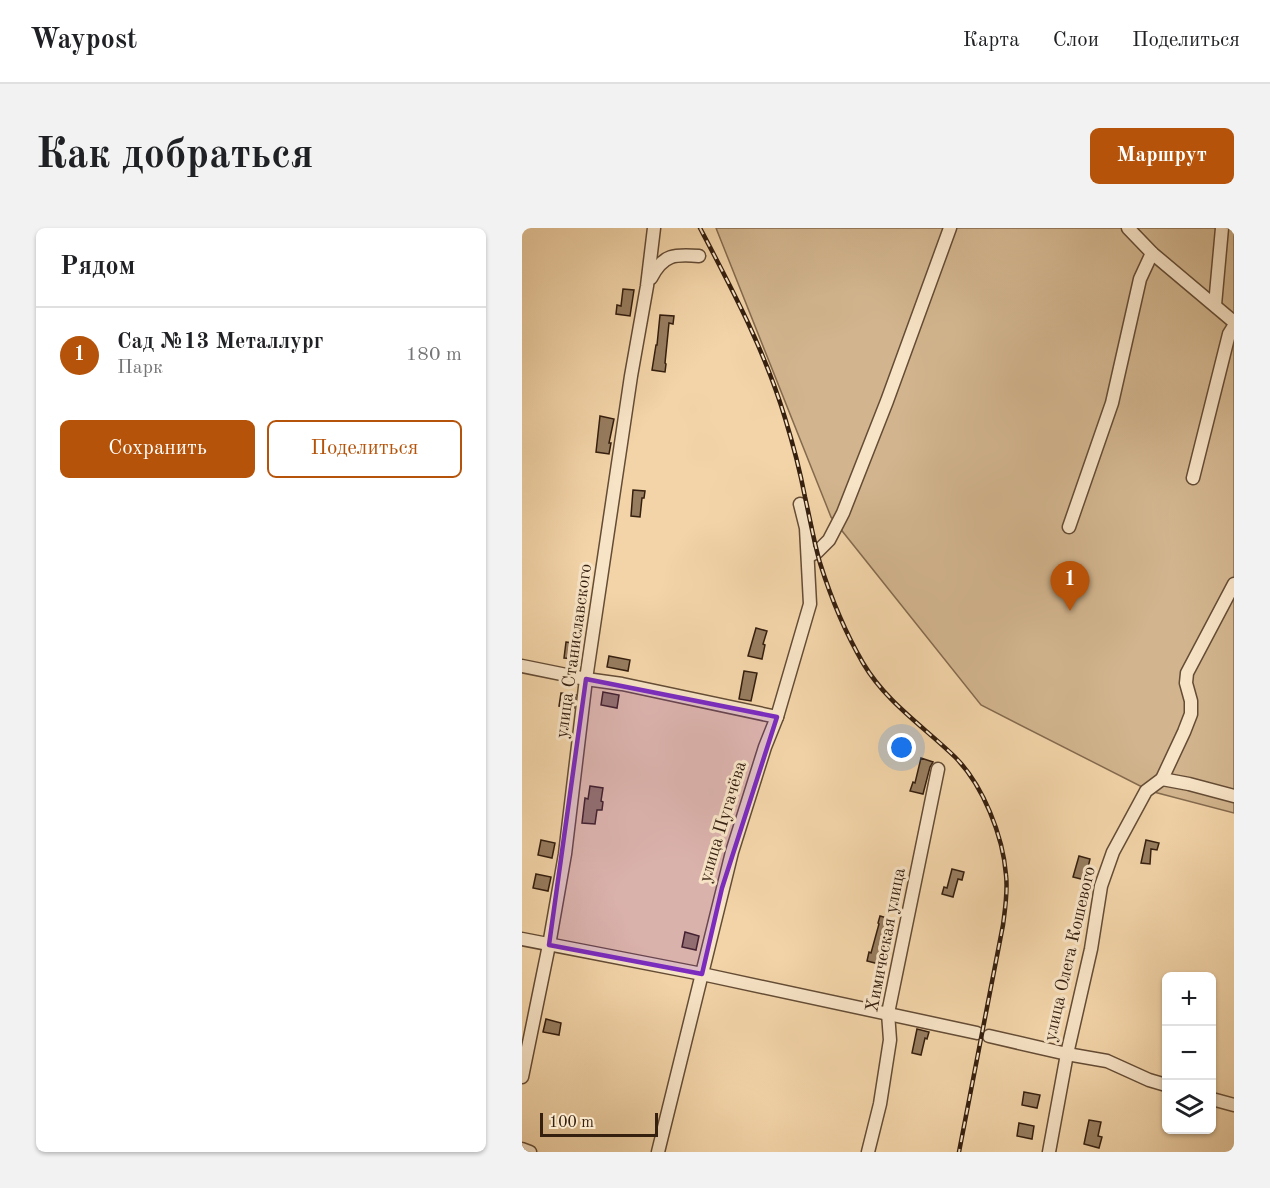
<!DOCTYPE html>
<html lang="ru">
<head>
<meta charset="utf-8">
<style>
	:root { --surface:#fff; --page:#f2f2f2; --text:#202124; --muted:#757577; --line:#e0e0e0; --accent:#b45309 }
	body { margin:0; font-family:"Old Standard TT",serif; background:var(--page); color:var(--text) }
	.controls { position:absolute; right:18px; bottom:18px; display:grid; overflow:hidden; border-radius:9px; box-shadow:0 2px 4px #0004 }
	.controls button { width:54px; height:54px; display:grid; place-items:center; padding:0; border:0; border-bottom:2px solid var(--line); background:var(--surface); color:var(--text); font:30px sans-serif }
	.scale { position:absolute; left:18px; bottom:15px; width:118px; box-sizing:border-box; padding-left:6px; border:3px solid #351f0f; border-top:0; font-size:16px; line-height:21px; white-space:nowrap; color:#351f0f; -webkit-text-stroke:4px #f7e3c6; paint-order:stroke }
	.you { position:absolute; left:380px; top:520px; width:21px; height:21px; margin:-15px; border:4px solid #fff; border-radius:50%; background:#1a73e8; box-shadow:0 0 0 9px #1a73e833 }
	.badge { display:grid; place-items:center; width:39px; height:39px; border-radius:50%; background:var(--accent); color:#fff; font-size:20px; font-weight:700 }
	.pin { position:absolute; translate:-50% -50px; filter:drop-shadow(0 2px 3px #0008) }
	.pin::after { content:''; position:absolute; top:32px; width:21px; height:18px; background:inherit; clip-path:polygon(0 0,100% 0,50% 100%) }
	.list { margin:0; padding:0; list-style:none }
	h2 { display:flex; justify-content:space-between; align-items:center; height:78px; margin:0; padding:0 24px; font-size:26px }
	h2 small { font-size:20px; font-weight:400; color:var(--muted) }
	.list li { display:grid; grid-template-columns:39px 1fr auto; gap:18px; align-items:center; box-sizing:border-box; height:96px; padding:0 24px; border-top:2px solid var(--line) }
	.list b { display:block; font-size:22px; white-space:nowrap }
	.list p { margin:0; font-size:20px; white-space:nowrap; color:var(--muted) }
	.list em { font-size:20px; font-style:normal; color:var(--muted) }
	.actions { display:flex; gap:12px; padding:18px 24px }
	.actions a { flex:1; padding:14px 0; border:2px solid var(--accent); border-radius:9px; text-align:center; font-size:21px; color:var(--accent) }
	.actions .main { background:var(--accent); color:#fff }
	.icon { flex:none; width:33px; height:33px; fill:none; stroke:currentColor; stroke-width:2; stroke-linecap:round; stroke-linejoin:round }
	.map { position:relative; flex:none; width:712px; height:924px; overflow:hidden; border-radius:9px }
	header { display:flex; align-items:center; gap:36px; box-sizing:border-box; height:84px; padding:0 30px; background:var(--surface); border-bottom:2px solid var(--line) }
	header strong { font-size:28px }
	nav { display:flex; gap:33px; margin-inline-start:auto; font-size:21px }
	.intro { display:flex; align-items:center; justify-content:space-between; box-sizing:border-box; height:144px; padding:0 36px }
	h1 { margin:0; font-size:42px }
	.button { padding:15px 27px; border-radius:9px; background:var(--accent); color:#fff; font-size:21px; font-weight:700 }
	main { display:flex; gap:36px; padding:0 36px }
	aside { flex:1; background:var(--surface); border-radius:9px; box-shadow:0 2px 4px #0004 }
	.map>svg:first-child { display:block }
	.green { fill:#d2b58e; stroke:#846a4e; stroke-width:1.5 }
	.building { fill:#977d5f; stroke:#351f0f; stroke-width:1.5 }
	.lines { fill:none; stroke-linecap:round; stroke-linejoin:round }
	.minor-casing { stroke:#644c35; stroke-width:15 }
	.minor { stroke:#f7e3c6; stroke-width:12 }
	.rail-casing { stroke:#351f0f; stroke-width:4.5 }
	.rail { stroke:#f7e3c6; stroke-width:2; stroke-dasharray:7; stroke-linecap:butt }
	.marked { fill:#7b2cbf; fill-opacity:0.2; stroke:#7b2cbf; stroke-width:4.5; stroke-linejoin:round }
	.labels { text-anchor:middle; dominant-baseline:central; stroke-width:6; stroke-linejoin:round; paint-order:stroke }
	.street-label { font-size:18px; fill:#351f0f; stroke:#f7e3c6 }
</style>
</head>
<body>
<header>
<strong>Waypost</strong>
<nav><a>Карта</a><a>Слои</a><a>Поделиться</a></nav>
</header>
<div class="intro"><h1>Как добраться</h1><a class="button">Маршрут</a></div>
<main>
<aside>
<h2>Рядом<small></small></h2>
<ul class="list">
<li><span class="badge">1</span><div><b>Сад №13 Металлург</b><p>Парк</p></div><em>180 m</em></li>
</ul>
<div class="actions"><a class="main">Сохранить</a><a>Поделиться</a></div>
</aside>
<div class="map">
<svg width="712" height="924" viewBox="0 0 712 924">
	<rect width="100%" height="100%" fill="#f2d4a8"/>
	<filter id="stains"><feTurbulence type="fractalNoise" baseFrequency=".00333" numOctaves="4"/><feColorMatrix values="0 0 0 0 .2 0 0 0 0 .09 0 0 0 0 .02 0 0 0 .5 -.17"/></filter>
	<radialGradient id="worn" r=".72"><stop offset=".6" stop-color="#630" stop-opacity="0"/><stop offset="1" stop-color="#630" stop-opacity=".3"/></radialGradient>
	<polygon class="green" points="194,0 712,0 712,585 628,563 459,477 309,289"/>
	<g class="building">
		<polygon points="101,61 112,62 108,88 94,86 95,77 99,78"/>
		<polygon points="138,87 152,88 151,96 147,95 143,135 144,136 143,144 130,142 134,117 135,117"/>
		<polygon points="78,188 92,191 87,215 89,215 87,226 74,224"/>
		<polygon points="111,262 123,263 122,270 120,270 118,289 109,288"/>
		<polygon points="234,400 245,403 241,416 243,417 240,431 226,428"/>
		<polygon points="44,414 57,416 56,431 42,430"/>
		<polygon points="87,428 108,432 106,443 85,439"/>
		<polygon points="222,443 235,445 229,473 217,471"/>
		<polygon points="81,464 97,467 95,480 79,477"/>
		<polygon points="39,465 54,467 52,480 37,478"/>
		<polygon points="399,530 411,534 408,539 401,566 388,563 391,554 393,555"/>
		<polygon points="68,558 81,560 79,573 81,574 80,582 75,582 73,596 60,595 63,570 66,571"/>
		<polygon points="19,612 33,615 30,630 16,627"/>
		<polygon points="624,612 637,615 635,622 629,621 628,636 619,635"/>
		<polygon points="557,628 568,631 563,652 551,649"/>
		<polygon points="430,641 442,644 440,652 436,651 431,669 420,666 422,659 425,660"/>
		<polygon points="14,646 29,649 26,663 11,660"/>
		<polygon points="358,688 369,691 357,736 345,733 347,724 349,725 357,696 356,695"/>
		<polygon points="163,704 177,708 174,722 160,719"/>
		<polygon points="24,791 39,795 37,807 21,804"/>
		<polygon points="395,801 407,804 405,811 403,810 399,827 390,825"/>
		<polygon points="502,864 518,867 515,880 500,877"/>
		<polygon points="567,892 579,894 576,908 580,909 577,920 562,916"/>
		<polygon points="497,895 512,898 510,911 495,908"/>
	</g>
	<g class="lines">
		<defs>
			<g id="minor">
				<polyline points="606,0 630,25 712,94"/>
				<path d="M129,50C141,26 153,26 177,28"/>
				<polyline points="693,77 700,0"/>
				<polyline points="671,250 707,106 712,98"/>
				<polyline points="547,299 590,175 618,51 630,25"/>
				<polyline points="287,328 295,324 307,312 321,285 365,173 428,0"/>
				<polyline points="0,438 64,451 100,456 255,489"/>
				<polyline points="640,551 667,556 712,568"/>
				<polyline points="0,711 180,746 455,805"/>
				<polyline points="467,808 545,826 585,833 627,852 644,857"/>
				<polyline points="0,849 27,717 43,626 64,451 109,148 125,58 132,0"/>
				<polyline points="690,871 712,877"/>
				<polyline points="0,921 8,924"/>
				<polyline points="136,924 210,624 243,519 255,489 288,376 284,300 278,276"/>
				<polyline points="346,924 358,876 368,812 366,785 416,541"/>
				<polyline points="527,924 545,826 569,721 579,658 591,624 624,563 640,551 662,504 669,486 669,473 664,455 665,445 712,356"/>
			</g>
		</defs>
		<use href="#minor" class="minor-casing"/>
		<use href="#minor" class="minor"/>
		<defs>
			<path id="rail" d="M178,0C210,61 243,123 263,190C271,216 278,243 283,269C288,291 292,314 298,335C309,370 323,404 341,435C364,474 401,498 433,529C461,557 481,608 484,647C486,664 483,681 481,697L437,924"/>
		</defs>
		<use href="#rail" class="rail-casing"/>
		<use href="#rail" class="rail"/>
	</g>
	<path class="marked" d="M64,451L255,489L200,660L180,746L27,717Z"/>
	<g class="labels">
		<g class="street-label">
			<text transform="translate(52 423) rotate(-82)">улица Станиславского</text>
			<text transform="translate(201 594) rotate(-73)">улица Пугачёва</text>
			<text transform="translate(364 712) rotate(-79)">Химическая улица</text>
			<text transform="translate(548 726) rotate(-77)">улица Олега Кошевого</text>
		</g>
	</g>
	<rect width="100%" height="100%" filter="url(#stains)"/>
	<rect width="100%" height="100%" fill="url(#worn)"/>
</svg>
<div class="controls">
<button>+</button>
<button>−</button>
<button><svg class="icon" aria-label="layers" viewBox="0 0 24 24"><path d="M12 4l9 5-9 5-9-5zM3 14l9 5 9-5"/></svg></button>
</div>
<div class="scale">100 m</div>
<div class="you"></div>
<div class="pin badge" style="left:548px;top:383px">1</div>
</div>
</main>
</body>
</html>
